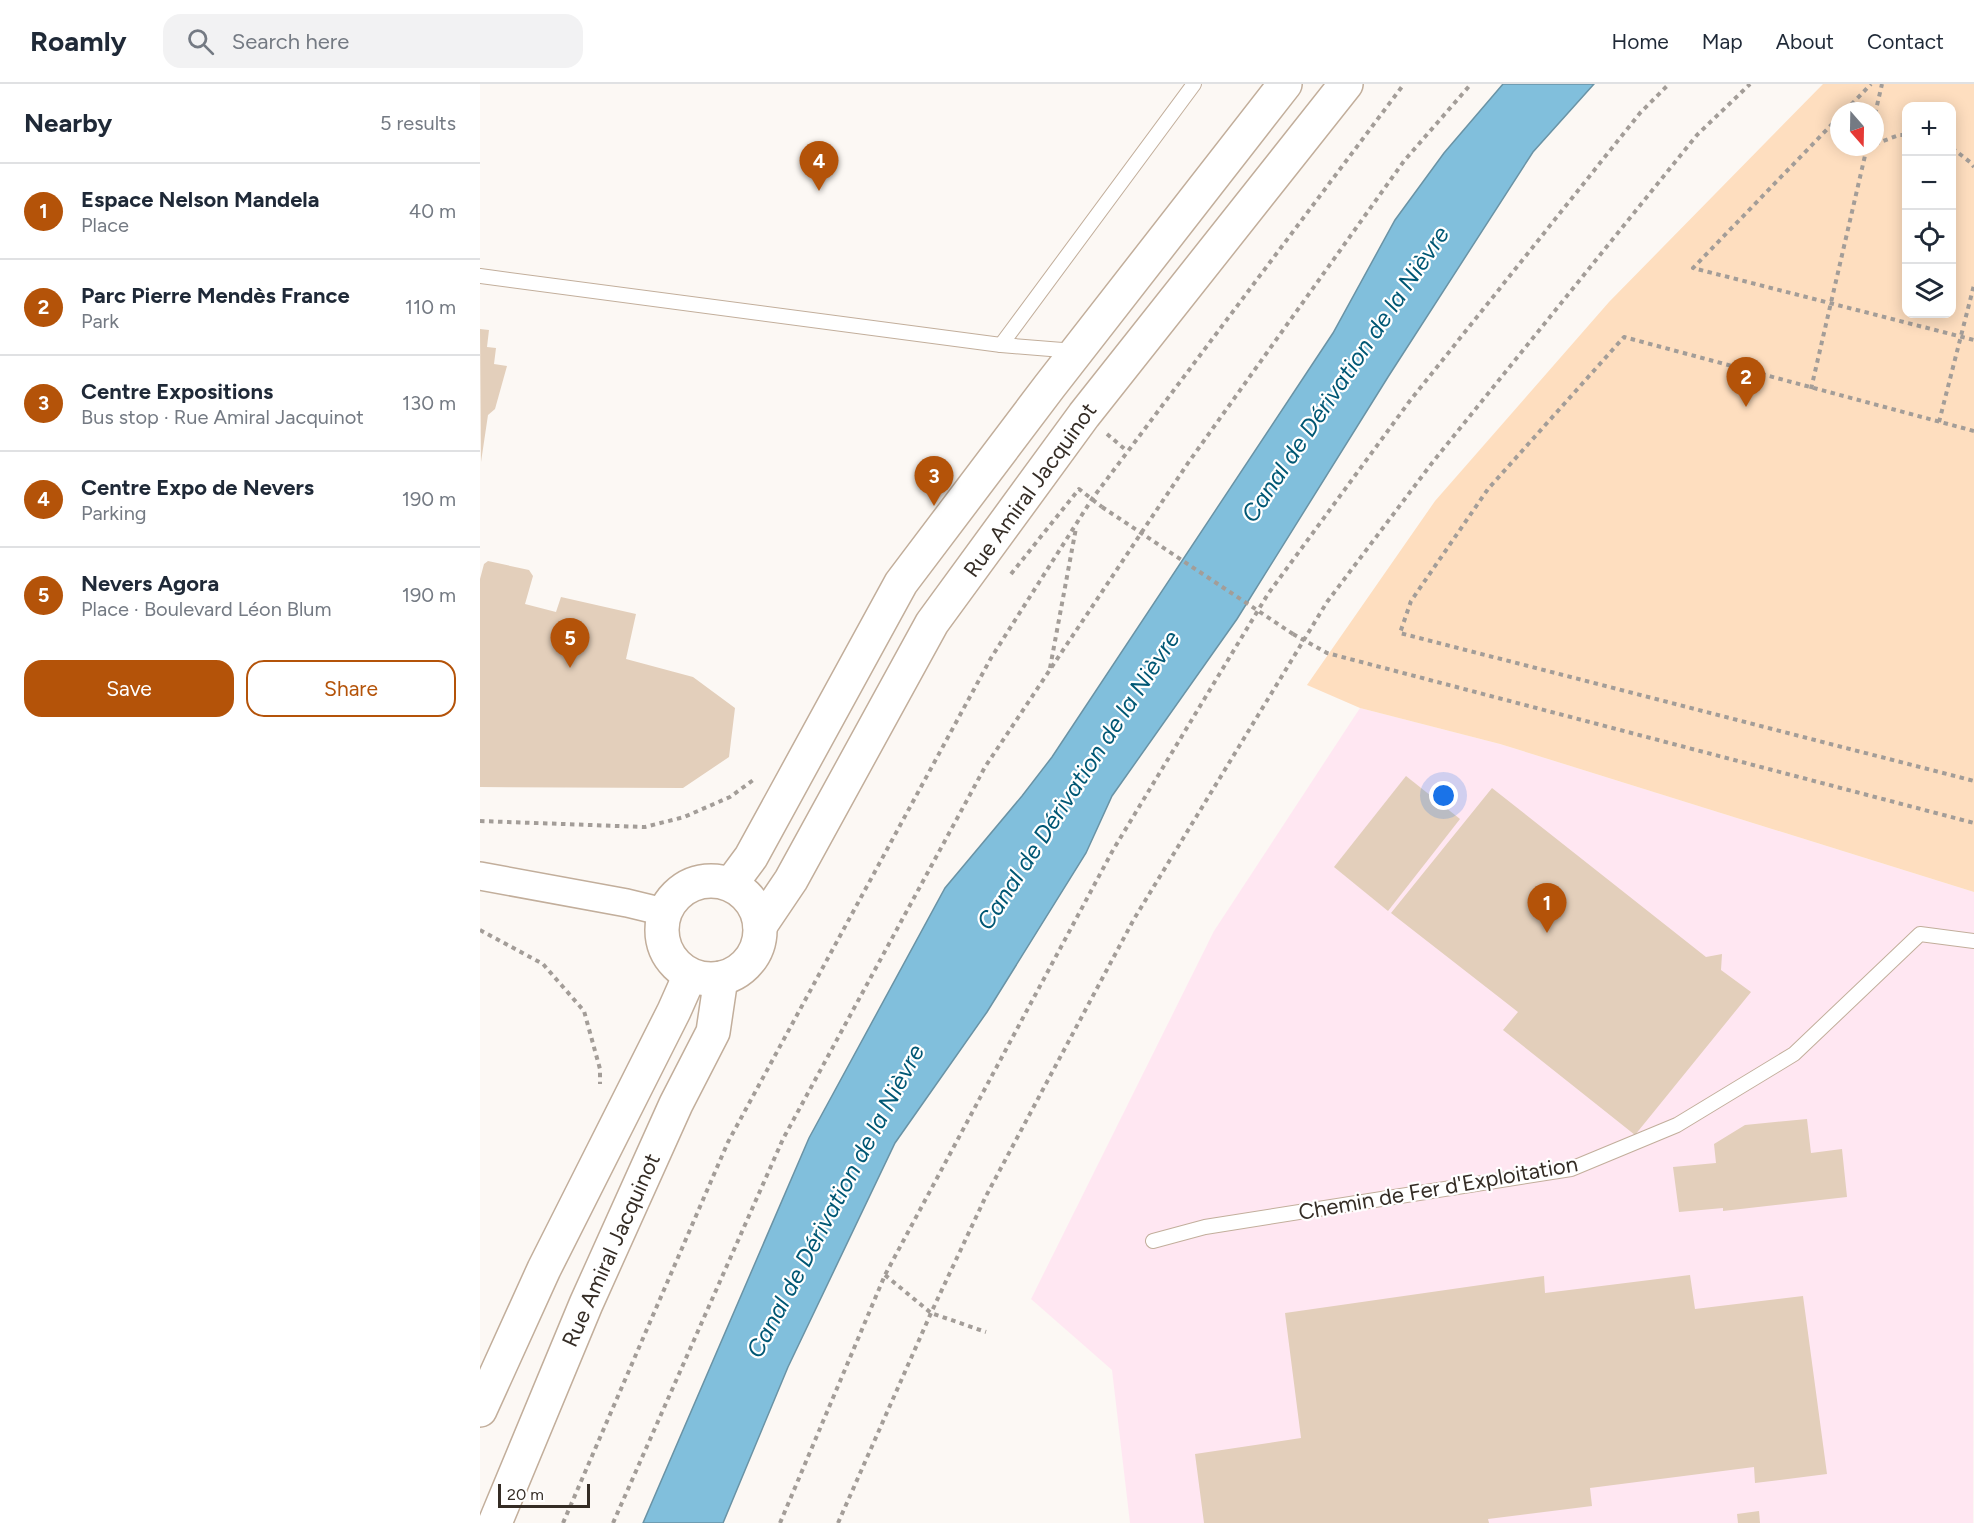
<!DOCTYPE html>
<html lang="en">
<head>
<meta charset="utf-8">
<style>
	:root { --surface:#fff; --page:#f2f2f3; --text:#1f2937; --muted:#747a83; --line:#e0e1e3; --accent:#b45309 }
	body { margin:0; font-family:Figtree,sans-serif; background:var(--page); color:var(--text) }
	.controls { position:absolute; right:18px; top:18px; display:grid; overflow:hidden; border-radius:12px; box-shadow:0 3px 15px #0003 }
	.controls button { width:54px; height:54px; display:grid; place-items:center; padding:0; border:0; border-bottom:2px solid var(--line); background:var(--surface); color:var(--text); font:30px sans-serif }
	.compass { position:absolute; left:1350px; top:18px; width:54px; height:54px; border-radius:50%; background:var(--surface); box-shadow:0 3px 15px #0003; rotate:160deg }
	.scale { position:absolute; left:18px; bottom:15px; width:92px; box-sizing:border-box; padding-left:6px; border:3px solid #342c25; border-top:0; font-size:16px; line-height:21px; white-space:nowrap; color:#342c25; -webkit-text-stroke:4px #fff; paint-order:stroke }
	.you { position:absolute; left:964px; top:712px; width:21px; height:21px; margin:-15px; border:4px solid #fff; border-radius:50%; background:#1a73e8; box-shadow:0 0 0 9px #1a73e833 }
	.badge { display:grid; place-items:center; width:39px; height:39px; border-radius:50%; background:var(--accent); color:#fff; font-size:20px; font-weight:700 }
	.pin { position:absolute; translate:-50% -50px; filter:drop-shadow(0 2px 3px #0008) }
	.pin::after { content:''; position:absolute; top:32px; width:21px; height:18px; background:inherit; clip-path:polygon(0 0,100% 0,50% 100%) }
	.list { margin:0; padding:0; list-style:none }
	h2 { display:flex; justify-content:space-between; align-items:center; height:78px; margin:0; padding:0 24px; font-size:26px }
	h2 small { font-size:20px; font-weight:400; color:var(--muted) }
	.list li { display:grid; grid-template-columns:39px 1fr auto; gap:18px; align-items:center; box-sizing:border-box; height:96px; padding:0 24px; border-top:2px solid var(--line) }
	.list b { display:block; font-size:22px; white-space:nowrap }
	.list p { margin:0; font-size:20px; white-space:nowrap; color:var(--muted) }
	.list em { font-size:20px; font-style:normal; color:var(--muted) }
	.actions { display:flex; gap:12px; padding:18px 24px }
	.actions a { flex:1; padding:14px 0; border:2px solid var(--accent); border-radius:18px; text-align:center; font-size:21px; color:var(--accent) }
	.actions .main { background:var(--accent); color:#fff }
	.icon { flex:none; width:33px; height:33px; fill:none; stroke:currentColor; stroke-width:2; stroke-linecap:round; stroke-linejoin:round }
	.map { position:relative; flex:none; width:1494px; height:1439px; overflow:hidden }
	header { display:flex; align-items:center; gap:36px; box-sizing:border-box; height:84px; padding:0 30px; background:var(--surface); border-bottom:2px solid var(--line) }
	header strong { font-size:28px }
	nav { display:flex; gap:33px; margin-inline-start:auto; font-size:21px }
	.search { width:420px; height:54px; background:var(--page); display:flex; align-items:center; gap:15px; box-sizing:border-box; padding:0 21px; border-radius:18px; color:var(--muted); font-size:22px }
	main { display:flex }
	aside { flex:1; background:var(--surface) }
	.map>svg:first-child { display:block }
	.industrial { fill:#ffe7f2 }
	.green { fill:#fedebf; fill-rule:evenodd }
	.water { fill:#81bfdc; stroke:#6a93a5; stroke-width:1.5 }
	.building { fill:#e3cfbb }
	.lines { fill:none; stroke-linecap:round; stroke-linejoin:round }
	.lane-casing { stroke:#c2ae9b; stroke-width:16 }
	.street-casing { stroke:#c2ae9b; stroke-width:30 }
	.secondary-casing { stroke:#c2ae9b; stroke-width:36 }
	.path { stroke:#a39d98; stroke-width:4; stroke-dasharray:4.5 4.5; stroke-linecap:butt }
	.lane { stroke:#fff; stroke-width:14 }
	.street { stroke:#fff; stroke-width:27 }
	.secondary { stroke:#fff; stroke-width:33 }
	.path-bridge { stroke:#a39d98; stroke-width:4; stroke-dasharray:4.5 4.5; stroke-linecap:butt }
	.labels { text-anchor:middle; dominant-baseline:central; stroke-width:4.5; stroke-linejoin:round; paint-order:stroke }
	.street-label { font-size:22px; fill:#342c25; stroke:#fff }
	.water-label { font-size:24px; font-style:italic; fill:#005774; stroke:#fff }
</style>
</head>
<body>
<header>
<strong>Roamly</strong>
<div class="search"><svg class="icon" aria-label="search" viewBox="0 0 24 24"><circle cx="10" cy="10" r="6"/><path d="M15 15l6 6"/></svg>Search here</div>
<nav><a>Home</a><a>Map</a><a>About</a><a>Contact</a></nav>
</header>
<main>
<aside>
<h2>Nearby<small>5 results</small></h2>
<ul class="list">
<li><span class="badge">1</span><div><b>Espace Nelson Mandela</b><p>Place</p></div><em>40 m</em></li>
<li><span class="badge">2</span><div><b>Parc Pierre Mendès France</b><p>Park</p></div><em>110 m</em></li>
<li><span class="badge">3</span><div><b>Centre Expositions</b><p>Bus stop · Rue Amiral Jacquinot</p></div><em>130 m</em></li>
<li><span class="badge">4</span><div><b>Centre Expo de Nevers</b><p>Parking</p></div><em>190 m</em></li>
<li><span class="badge">5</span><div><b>Nevers Agora</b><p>Place · Boulevard Léon Blum</p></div><em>190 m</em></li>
</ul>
<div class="actions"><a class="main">Save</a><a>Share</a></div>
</aside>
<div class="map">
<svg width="1494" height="1439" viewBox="0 0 1494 1439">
	<rect width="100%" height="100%" fill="#fcf8f4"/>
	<polygon class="industrial" points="880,624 1020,660 1494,808 1493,1439 650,1439 632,1286 551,1215 734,847"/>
	<path class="green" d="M1343,0H1494V808L1020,660L880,624L827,601L955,417L1129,218ZM1426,22H1472V230H1426ZM1359,27H1395V63H1359Z"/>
	<polygon class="water" points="1023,0 1114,0 1053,68 908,293 757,535 632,712 606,769 507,928 415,1059 308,1283 243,1439 163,1439 329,1054 465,804 542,712 572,673 853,249 915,136 964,69"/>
	<g class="building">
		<polygon points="0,245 9,246 7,263 16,264 14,280 27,282 15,325 8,331 1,378"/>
		<polygon points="8,477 49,486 53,492 45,520 76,528 81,513 156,530 146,575 213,593 255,624 249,673 203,704 0,703 0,495 4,480"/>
		<polygon points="926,692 980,735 908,827 854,783"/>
		<polygon points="1012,704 1226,873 1242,870 1241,886 1271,908 1155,1051 1023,946 1038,928 911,829"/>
		<polygon points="1327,1035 1331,1069 1362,1065 1367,1113 1243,1127 1243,1124 1199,1128 1193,1083 1236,1079 1234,1060 1265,1041"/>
		<polygon points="1210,1191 1215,1225 1323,1212 1347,1390 1275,1399 1274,1383 1110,1404 1112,1422 1008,1435 1009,1439 724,1439 715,1370 821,1354 805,1229 1064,1192 1065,1209"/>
		<polygon points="1279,1427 1280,1439 1258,1439 1257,1430"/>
	</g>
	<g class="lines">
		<defs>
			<g id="lane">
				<polyline points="0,192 521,261 595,267"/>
				<polyline points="521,261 714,0"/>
				<polyline points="673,1157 725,1143 1091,1085 1197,1041 1314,970 1440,850 1494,857"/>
			</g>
			<polyline id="street" points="0,792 147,819 184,828"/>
			<g id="secondary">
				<circle cx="231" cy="846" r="49"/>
				<polyline points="251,800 271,773 421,499 569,303 805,0"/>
				<polyline points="280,842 311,796 452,539 604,331 866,0"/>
				<polyline points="0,1326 64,1185 194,927 210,891"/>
				<polyline points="15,1439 106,1220 196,1020 233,948 241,894"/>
			</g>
		</defs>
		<use href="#lane" class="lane-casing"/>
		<use href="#street" class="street-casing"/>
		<use href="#secondary" class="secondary-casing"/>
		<g class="path">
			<polyline points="1365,27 1391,0"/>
			<polyline points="1395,30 1402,0"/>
			<polyline points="1359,33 1213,184 1494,256"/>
			<polyline points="1395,60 1419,51 1426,51"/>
			<polyline points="1472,64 1490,78 1494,83"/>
			<polyline points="1331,305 1387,63"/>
			<polyline points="1459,338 1494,201"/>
			<polyline points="1494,347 1144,253 1008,405 931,517 920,549 1494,697"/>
			<polyline points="627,350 647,367"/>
			<polyline points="531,490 599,405 622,423"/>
			<polyline points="813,550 847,569 1494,739"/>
			<polyline points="570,584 596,444"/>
			<polyline points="0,737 165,743 204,733 250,713 276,694"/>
			<polyline points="0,846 63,880 104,927 120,985 120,1000"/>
			<polyline points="405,1191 451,1229 506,1248"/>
			<polyline points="83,1439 248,1058 511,574 612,415 924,0"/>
			<polyline points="133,1439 303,1055 505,683 708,379 924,77 991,0"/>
			<polyline points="300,1439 405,1191 633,766 757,561 788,510 929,318 1160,29 1189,0"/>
			<polyline points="358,1439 451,1229 506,1112 654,835 847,518 952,379 1217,51 1270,0"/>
		</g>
		<use href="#lane" class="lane"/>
		<use href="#street" class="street"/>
		<use href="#secondary" class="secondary"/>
		<polyline class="path-bridge" points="622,423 813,550"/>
	</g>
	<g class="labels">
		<g class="street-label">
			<text transform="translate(550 406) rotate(-54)">Rue Amiral Jacquinot</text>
			<text transform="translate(958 1104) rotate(-10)">Chemin de Fer d'Exploitation</text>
			<text transform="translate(131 1166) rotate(-66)">Rue Amiral Jacquinot</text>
		</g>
		<g class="water-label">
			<text transform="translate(865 290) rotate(-56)">Canal de Dérivation de la Nièvre</text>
			<text transform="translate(598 696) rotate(-57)">Canal de Dérivation de la Nièvre</text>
			<text transform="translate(355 1117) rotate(-62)">Canal de Dérivation de la Nièvre</text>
		</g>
	</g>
</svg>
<div class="controls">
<button>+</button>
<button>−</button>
<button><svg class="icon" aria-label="locate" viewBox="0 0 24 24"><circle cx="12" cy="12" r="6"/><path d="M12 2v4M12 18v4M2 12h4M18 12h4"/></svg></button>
<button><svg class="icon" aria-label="layers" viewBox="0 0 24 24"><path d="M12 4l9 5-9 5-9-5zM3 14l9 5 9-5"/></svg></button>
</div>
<svg class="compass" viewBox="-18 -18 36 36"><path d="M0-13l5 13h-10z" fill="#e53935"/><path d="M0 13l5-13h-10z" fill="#747a83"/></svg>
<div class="scale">20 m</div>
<div class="you"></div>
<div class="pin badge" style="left:1067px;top:849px">1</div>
<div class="pin badge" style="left:1266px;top:323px">2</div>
<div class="pin badge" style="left:454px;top:422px">3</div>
<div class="pin badge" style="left:339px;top:107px">4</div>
<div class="pin badge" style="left:90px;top:584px">5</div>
</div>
</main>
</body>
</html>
